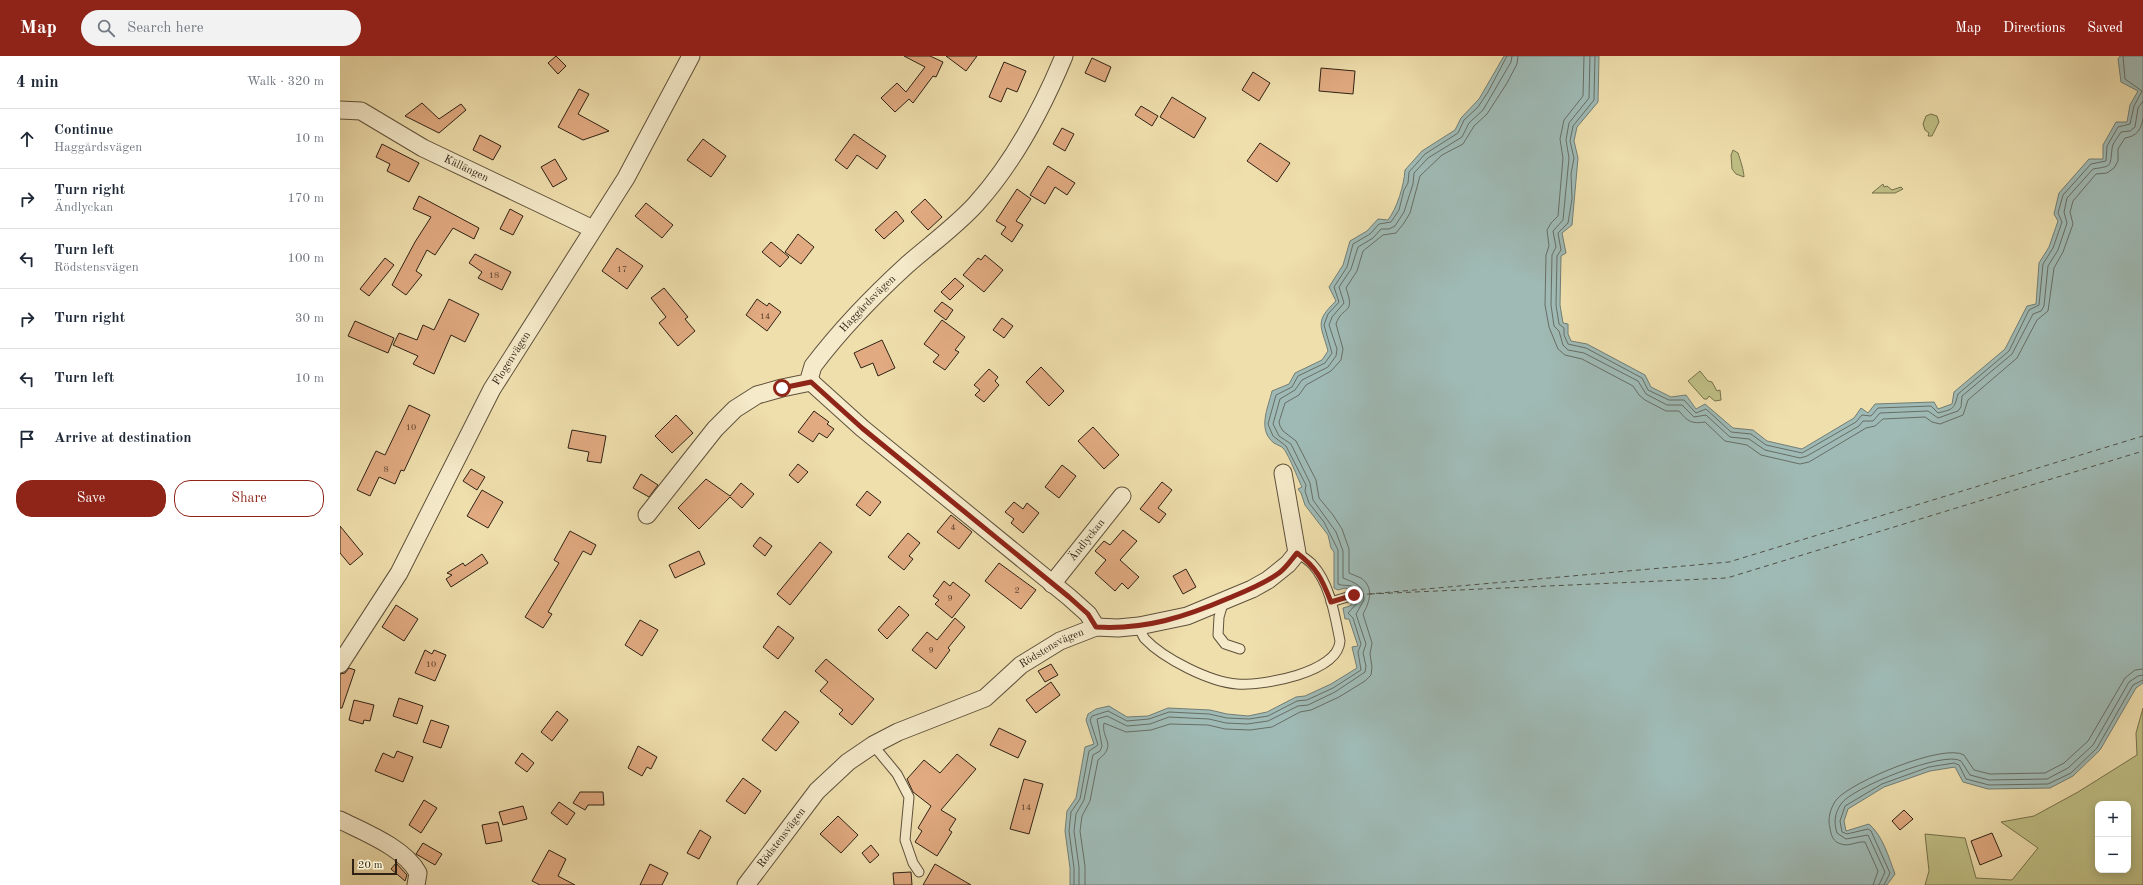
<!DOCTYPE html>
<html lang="en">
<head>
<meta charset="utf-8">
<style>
	:root { --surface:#fff; --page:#f2f2f3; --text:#1f2937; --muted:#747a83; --line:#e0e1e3; --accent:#8f2418 }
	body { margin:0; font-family:"Old Standard TT",serif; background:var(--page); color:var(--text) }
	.controls { position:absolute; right:12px; bottom:12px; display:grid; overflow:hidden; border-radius:8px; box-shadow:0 2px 10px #0003 }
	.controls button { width:36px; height:36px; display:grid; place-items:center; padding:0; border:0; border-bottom:1px solid var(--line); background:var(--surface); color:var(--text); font:20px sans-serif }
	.scale { position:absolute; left:12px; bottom:10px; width:45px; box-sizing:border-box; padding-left:4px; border:2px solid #2f2215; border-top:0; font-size:11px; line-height:14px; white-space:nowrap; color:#2f2215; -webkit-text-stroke:3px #f5eaca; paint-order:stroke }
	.stop { position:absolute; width:12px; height:12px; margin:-9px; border:3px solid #8f2418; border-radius:50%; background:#fff }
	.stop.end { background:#8f2418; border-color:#fff; box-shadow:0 1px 4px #0008 }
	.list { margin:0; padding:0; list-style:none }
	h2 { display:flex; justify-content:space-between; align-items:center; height:52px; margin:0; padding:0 16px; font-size:17px }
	h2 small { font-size:13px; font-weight:400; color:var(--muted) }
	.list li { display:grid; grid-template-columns:26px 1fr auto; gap:12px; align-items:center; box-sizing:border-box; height:60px; padding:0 16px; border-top:1px solid var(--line) }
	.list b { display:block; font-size:15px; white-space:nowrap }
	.list p { margin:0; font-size:13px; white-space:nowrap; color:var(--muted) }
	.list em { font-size:13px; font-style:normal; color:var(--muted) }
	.actions { display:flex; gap:8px; padding:12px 16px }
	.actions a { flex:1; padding:9px 0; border:1px solid var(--accent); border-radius:16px; text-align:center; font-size:14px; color:var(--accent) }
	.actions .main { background:var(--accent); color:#fff }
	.icon { flex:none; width:22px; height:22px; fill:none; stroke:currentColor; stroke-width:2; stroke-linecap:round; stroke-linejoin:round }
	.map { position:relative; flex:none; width:1803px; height:829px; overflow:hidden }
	header { display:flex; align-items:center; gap:24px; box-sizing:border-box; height:56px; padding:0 20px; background:var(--accent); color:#fff }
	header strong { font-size:19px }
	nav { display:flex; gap:22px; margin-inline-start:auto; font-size:14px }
	.search { width:280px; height:36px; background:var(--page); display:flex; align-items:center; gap:10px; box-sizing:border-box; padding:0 14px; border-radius:22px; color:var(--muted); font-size:15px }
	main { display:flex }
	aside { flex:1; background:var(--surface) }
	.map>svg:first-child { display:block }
	.green { fill:#bfc085; stroke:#77714d; fill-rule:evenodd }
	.water { fill:#9fbab5; stroke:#727d75 }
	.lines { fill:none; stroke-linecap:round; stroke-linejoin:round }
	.shore { stroke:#676e65; stroke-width:1 }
	.ferry { stroke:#515045; stroke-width:1; stroke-dasharray:5 4; stroke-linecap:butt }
	.building { fill:#e1aa81; stroke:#2f2215 }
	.lane-casing { stroke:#5f513b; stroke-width:11 }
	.street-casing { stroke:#5f513b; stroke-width:19 }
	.lane { stroke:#f5eaca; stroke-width:9 }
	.street { stroke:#f5eaca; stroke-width:17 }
	.route { stroke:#8f2418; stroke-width:5 }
	.labels { text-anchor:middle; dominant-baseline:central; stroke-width:3; stroke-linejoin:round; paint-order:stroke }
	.number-label { font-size:9px; fill:#5c4430 }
	.street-label { font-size:11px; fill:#2f2215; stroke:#f5eaca }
</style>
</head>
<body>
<header>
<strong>Map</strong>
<div class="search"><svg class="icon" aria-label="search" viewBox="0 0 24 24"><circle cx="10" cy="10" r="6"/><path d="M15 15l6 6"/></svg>Search here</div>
<nav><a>Map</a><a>Directions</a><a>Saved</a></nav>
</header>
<main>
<aside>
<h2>4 min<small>Walk · 320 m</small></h2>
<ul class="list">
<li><svg class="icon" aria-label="ahead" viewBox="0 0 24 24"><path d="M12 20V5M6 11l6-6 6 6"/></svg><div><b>Continue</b><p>Haggårdsvägen</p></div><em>10 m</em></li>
<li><svg class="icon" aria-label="right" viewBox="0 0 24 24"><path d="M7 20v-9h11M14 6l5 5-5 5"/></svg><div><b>Turn right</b><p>Ändlyckan</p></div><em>170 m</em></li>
<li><svg class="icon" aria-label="left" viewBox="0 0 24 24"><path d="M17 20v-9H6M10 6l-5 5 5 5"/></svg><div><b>Turn left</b><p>Rödstensvägen</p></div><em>100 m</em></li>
<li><svg class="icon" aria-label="right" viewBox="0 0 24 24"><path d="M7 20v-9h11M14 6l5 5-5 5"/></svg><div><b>Turn right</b></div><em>30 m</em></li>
<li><svg class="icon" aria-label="left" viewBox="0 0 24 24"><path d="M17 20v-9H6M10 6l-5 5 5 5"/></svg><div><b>Turn left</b></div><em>10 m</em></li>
<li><svg class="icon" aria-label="arrive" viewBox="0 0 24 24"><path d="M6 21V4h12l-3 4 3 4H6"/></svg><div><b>Arrive at destination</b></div></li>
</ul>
<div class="actions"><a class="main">Save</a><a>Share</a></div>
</aside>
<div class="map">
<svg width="1803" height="829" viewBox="0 0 1803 829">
	<rect width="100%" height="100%" fill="#efdfad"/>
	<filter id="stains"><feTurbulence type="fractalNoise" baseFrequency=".005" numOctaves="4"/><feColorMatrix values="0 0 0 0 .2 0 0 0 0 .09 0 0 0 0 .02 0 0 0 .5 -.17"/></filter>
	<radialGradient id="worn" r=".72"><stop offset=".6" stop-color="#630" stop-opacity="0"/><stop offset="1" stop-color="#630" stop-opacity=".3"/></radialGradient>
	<g class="green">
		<polygon points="1591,58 1597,60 1599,66 1592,80 1588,80 1589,77 1585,74 1583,68 1586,60"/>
		<path d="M1393,94L1398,97C1400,103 1404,115 1404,121L1396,118L1392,113L1391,99Z"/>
		<polygon points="1543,128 1544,131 1547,130 1552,134 1561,131 1563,133 1555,137 1532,137"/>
		<polygon points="1360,315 1368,325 1372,326 1377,335 1380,334 1381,344 1375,345 1369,340 1367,343 1364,343 1348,325"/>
		<path d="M1803,652V829H1585L1589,815L1585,778L1625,782L1636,822L1672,824L1698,792L1661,766L1694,760L1738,736L1797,699L1796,677ZM1758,748H1788V814H1758Z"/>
	</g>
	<path class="water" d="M1164,0H1259L1258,46L1237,71L1234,85L1238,102L1232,169L1222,177L1226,197L1221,200L1220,249L1223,267L1228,268V278L1231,285L1247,288L1305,319L1311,331L1331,341L1346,339L1356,353L1365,348L1393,372L1413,374L1427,385L1462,393L1514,362L1521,352L1528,357L1535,348L1594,346L1598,353L1612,348L1614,336L1665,293L1687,250L1696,248L1699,207L1709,191L1718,165L1714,158L1719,137L1749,103H1763V89L1776,66H1787L1790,49L1798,35L1781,26L1778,3L1780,0H1803V627L1796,632L1760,694L1733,720L1710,732L1648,733L1623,726L1615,711L1590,715L1544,731L1508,753L1504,765L1506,775L1529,768C1543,780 1549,802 1555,818L1547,829H730V812L725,775L727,755L736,742L745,691L754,688L746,664L748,658L756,653L769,650L787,661L808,660L828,652L870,654L887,658L908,660L927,656L956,641L965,640L991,628L1017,612L1012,591L1018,590L1009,563H1005L1003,552L1010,550L1015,543L1013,535L1005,532L998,534L994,532V496L991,492L988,479L965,449L961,437L958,433L962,431C958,423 948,397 943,392C941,390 937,389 934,387C917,374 928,352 932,335L949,328L955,317L982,304L988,295C981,269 974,266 996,245L989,231L1003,209L1010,185L1027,175L1038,163L1048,164C1057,152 1064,130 1065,114L1082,95L1115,74L1121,62L1139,43Z"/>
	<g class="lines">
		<g class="shore">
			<path d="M1244,0L1243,40L1224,64L1220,83L1223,102L1218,160L1211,167L1207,174L1209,190L1206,199L1205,249L1209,271L1218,293L1225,299L1242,303L1293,330L1299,339L1305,344L1326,355H1339C1348,366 1352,368 1365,366L1385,385L1407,389L1421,399L1460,408L1469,406L1526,372L1535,370L1543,363L1585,361L1592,366L1600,368L1623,359L1628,344L1677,302L1697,264L1708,255L1714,212L1723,196L1733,168L1730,156L1733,145L1756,118L1767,117L1774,112L1778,105V93L1785,82C1797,80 1801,74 1803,62"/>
			<path d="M1250,0L1249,42L1229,67L1226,84L1229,102L1223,164L1213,175L1216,191L1212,199L1211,249L1214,270L1219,275L1223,289L1228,294L1244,297L1298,325L1306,338L1327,349H1342L1354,361L1366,359L1390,381L1409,383L1425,394L1460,402L1467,400L1519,370L1523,365H1533L1540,357L1588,355L1598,362L1618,355L1621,351L1622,340L1672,298L1693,258L1701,255L1704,250L1708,210L1718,194L1727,167L1724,156L1727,142L1753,113C1772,110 1770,111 1772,93C1772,88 1778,81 1781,76L1790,75L1795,71L1798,52L1803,45"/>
			<path d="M1255,0L1254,44L1233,70L1230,85L1234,102L1231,118L1232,143L1228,167L1218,177L1221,194L1217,200L1216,249L1219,268L1224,272V279L1228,288L1246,292L1302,322L1308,334L1329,344H1344L1356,357L1366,353L1391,376L1411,378L1426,389L1462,397L1516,366L1522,359L1531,360L1538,352L1591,350L1598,357C1614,353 1614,353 1618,338L1669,295L1689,254L1699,249L1703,208L1713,192L1722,166L1718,157L1723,139L1751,108L1766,105L1767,90L1778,71L1790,68L1794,50L1802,35L1785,23L1783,0"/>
			<path d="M1017,534C1012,527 1004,531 998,528V494L984,466L969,447L965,435L966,429L946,390L933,380L928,368L936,339L952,331L958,320L985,307L992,297L984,269L988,258L999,246L994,231L1007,211L1013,188L1030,178L1039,168L1051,166L1059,154L1064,134L1068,127L1069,116L1085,98L1118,77L1124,64L1138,51L1148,36L1167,0"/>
			<polyline points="734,829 734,812 729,775 731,756 740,743 749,695 758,689 750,664 752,660 768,655 787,665 809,663 829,656 869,658 887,662 909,663 928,660 957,645 967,644 993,632 1021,614 1018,596 1021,588 1013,562 1008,557 1018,546 1019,541"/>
			<path d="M739,829V811L734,775L736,758L744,744L753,699L760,695L762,690L757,663L767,660L787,670L810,668L829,661L869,663L886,667L907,668L928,665L958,650L968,649L995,636L1025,616L1026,610L1023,597L1026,588L1016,558L1024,544C1024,529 1015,527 1003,522V495L996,476L973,444L970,427L951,388L939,380L933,368L940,343L955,334L962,324L988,311L996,300L997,293L989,269L992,261L1004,247L999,231L1011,213L1018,191L1033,182L1041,173H1049L1055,170L1064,156L1073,128L1074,117L1088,102L1122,81L1129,67L1143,54L1171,6L1172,0"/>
			<path d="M745,829V810L740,775L742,760L750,745L758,704C778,688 761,684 764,667L786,676L811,674L830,668L868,669L885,673L910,674L932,671L960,656L971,654L999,641L1025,625L1031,619L1032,611L1030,598L1032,587L1023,558C1029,547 1035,532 1021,522C1017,520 1013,519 1009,517V493L1002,473L993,459L979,442L976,424L956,385L943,375L940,370L939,366L945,347L959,339L966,329L991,315L1001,304L1003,293L996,268C1002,249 1016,260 1006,232L1017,215L1023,195L1043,179L1056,177L1064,167L1070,157L1080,120L1102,99L1123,88L1134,70L1147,58L1167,27L1177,8L1178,0"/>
			<path d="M1533,829L1538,815L1525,786C1517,785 1509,791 1501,788C1493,786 1491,779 1490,772C1487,763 1491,750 1497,743C1513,725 1604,687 1624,699L1634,714L1650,718L1705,717L1724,707L1748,685L1785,622L1795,614L1803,613"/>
			<path d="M1539,829L1545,816L1528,779L1506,783L1497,777C1494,767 1494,758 1501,748C1511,732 1605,694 1621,705L1630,719L1649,724L1707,723L1728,712L1753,689L1789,626L1798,620L1803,619"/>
			<polyline points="1544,829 1550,817 1531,775 1528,773 1507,778 1502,776 1500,765 1505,750 1542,728 1589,711 1614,707 1619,709 1626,723 1649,729 1708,728 1731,717 1757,692 1793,629 1803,624"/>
		</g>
		<g class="ferry">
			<polyline points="1030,538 1387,522 1803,395"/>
			<polyline points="1018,539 1389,506 1803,380"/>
		</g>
	</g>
	<g class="building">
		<polygon points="216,0 226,10 218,18 208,7"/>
		<polygon points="564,0 590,0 603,6 596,21 593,20 573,47 569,43 555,56 541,42 557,27 566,36 585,11"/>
		<polygon points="606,0 637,0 626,15"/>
		<polygon points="752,2 771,11 765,26 745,17"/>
		<polygon points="664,6 686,15 677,36 667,32 661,46 649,41"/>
		<polygon points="981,12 1015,15 1013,38 979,35"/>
		<polygon points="913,16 930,27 919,45 902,34"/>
		<polygon points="239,33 249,38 238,58 269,75 243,84 218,71"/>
		<polygon points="832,41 866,62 854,82 820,61"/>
		<polygon points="82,47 99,63 121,48 126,54 99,77 65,60"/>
		<polygon points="801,50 818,60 812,70 795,59"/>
		<polygon points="722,72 734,78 725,95 713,88"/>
		<polygon points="514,78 546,100 537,113 517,99 507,113 495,104"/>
		<polygon points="140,79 161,90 153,104 133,94"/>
		<polygon points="363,83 386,100 371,121 347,104"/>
		<polygon points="920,87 950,107 937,126 907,105"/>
		<polygon points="42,88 79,107 69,126 47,115 50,108 36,101"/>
		<polygon points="215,103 227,123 213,131 201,111"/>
		<polygon points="708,110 735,127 727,139 715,131 705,148 690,139"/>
		<polygon points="677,133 691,143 676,165 683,169 672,186 661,178 666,171 656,165"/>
		<polygon points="79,140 139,172 134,183 113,172 95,199 87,194 76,215 82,219 66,239 52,229 75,186 91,161 73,153"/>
		<polygon points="585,143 602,161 588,174 571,156"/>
		<polygon points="306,147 333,169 322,182 295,160"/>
		<polygon points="170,153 183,160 173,179 160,173"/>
		<polygon points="556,155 564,165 544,183 535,174"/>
		<polygon points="458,178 474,191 461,208 445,196"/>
		<polygon points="431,186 449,201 440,211 422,196"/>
		<polygon points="277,192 303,210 287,233 262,215"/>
		<polygon points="135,198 171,216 162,234 138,222 142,216 129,207"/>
		<polygon points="645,199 663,214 644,236 623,219 638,202 641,204"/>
		<polygon points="45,202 54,209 29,240 20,233"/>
		<polygon points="615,222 624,230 610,244 601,236"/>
		<polygon points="324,232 348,261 345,263 355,275 338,290 319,267 326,261 311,242"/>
		<polygon points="109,243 139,258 125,286 111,279 94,318 73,308 78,300 53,289 59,277 77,284 83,269 94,274"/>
		<polygon points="417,243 427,250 429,247 441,256 427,275 406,259"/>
		<polygon points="602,246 613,254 606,264 594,255"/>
		<polygon points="662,262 673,270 664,282 653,274"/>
		<polygon points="602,264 625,281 615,294 619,296 605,314 593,306 599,299 584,288"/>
		<polygon points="15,265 54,282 48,297 8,280"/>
		<polygon points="542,284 555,312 538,320 533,307 521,312 514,297"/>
		<polygon points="701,311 724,335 709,350 686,326"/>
		<polygon points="649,313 658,321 655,325 659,329 644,346 635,339 640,334 634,329"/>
		<polygon points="69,349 90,359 64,415 61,414 55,428 39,421 30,440 17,434 36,395 45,399"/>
		<polygon points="474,355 489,366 487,368 494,373 487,382 479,377 473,386 458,376"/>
		<polygon points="336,359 353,377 332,397 315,380"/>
		<polygon points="753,371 779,399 764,413 738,385"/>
		<polygon points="232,374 266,380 261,407 247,405 249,396 228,392"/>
		<polygon points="458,408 468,416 458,427 449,419"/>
		<polygon points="722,409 736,420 719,442 705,431"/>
		<polygon points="131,413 145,421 137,434 123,425"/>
		<polygon points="301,418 318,429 309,441 293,432"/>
		<polygon points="366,423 390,440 401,427 414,438 402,452 390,441 359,473 338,452"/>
		<polygon points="822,426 832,434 818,452 826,458 819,467 800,453"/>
		<polygon points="142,434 163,446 148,472 127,460"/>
		<polygon points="527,435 541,446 530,460 516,449"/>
		<polygon points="674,446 683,453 687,447 699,457 683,477 671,467 674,463 665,456"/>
		<polygon points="611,459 632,476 619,493 597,476"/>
		<polygon points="0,470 23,498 10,509 0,497"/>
		<polygon points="783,474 797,485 780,504 799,521 788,533 782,527 775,535 755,517 766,504 755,495 764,485 770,489"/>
		<polygon points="230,475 256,489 251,499 243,495 208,556 212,558 203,572 185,561 219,507 214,504"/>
		<polygon points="568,477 580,487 569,500 573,503 564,514 548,501"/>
		<polygon points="420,481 432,490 425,500 413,490"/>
		<polygon points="480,486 492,496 450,549 437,538"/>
		<polygon points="359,495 365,508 335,522 329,509"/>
		<polygon points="142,498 148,507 111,531 106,523 112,519 107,517 123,507 125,510"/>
		<polygon points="659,507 696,534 681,553 645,525"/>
		<polygon points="846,513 856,531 843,538 833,520"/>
		<polygon points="604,525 610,530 613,526 630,539 612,562 595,548 599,544 593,540"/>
		<polygon points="56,549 78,563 64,585 42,571"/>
		<polygon points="559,550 569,559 547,583 538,574"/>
		<polygon points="615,562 625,571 608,592 610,594 596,613 572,594 587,576 597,584"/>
		<polygon points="300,564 318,574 302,600 285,589"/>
		<polygon points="438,570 454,582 438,603 423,591"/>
		<polygon points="85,594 92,598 94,594 106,599 95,625 75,617"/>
		<polygon points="486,603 534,643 512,669 499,658 503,654 480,635 488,626 475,615"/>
		<polygon points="711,608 718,619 705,626 698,615"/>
		<polygon points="9,612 15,614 2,652 0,652 0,618 5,617"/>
		<polygon points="711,626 720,639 696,657 686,644"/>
		<polygon points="59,642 83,650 77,668 53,660"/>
		<polygon points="14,644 34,649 30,665 24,664 23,668 9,664"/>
		<polygon points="217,655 228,664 212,685 201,676"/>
		<polygon points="445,655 459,666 436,695 422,684"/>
		<polygon points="91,664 109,670 101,692 83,686"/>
		<polygon points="659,672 686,685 678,702 650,689"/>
		<polygon points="298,690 317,701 311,713 307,711 302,720 288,712"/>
		<polygon points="57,695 73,701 63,726 35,715 43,697 54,702"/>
		<polygon points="182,697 194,707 187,716 175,707"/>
		<polygon points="617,698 636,713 601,754 616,763 609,774 612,776 597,800 575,786 582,775 578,772 591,750 573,736 567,723 584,704 600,717"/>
		<polygon points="403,722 421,735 405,758 386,745"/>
		<polygon points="684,723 703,728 689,778 670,773"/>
		<polygon points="240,736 263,736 264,749 248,749 245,754 233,747"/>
		<polygon points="84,744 97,752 81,777 69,769"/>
		<polygon points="219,746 235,757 227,769 211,757"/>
		<polygon points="183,750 187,763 163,769 159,756"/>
		<polygon points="1564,754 1573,763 1560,774 1552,765"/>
		<polygon points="498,760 518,779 501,797 480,778"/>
		<polygon points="158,766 162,785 146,788 142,769"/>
		<polygon points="360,774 371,781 359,803 347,797"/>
		<polygon points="1652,777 1662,800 1640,809 1631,785"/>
		<polygon points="83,787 102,798 95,809 76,798"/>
		<polygon points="531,789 539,799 530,807 522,797"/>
		<polygon points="209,794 226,803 218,820 235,829 200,829 192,825"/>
		<polygon points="56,807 67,819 65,825 51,813"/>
		<polygon points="310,808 328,817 322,829 300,829"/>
		<polygon points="595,808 631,829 583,829"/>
		<polygon points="571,816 572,829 554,829 553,817"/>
	</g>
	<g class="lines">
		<defs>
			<g id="lane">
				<polyline points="884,544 879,561 878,579 885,588 900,593"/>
				<polyline points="991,546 1014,539"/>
				<path d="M799,570C801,574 802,580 805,583C824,603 870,626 897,628C922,630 998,617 1000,585C995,560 990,527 972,508C968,504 962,500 957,497"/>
				<polyline points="533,689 557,718 569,741 565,784 573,807 579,816"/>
			</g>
			<g id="street">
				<path id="s1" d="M0,54L21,55L83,92L253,173"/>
				<polyline points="471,326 522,372 729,541 748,558 756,571"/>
				<path id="s2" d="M307,459L375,373L395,353L417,339L442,332L471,326L470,320L473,310C501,273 534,239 568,208C591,188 616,170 636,148C675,105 702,53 724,0"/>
				<path id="s3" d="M712,528L782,440"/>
				<path id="s4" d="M0,608L59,517L152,333L286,122L351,0"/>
				<path d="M0,764C24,776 65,792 78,817L76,829"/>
				<path id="s5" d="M406,829L477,735L508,706L533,689L558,676L645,642L681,609L720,585L756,571L778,572L799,570L847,560L912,533L928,524L948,508L957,497L943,417"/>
			</g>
		</defs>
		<use href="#lane" class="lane-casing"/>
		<use href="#street" class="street-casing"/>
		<use href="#lane" class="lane"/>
		<use href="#street" class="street"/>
	</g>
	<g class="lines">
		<path class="route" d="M442,332L471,326L522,372L729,541L748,558L756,571C805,574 845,561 889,542C906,535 924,528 939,517C946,512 951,504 957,497C977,512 982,523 991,546L1014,539"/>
	</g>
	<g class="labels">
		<g class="number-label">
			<text x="282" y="213">17</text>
			<text x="154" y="219">18</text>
			<text x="425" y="260">14</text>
			<text x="71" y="371">10</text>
			<text x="46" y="413">8</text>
			<text x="613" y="471">4</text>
			<text x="677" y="534">2</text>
			<text x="610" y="542">9</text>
			<text x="591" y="594">9</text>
			<text x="91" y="608">10</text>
			<text x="686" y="751">14</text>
		</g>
		<g class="street-label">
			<text stroke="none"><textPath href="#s1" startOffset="141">Källängen</textPath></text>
			<text stroke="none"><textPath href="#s2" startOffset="319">Haggårdsvägen</textPath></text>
			<text stroke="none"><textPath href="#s4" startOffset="351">Flogenvägen</textPath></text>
			<text stroke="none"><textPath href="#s3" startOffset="56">Ändlyckan</textPath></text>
			<text stroke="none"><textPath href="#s5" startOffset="396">Rödstensvägen</textPath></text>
			<text stroke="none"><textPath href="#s5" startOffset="59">Rödstensvägen</textPath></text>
		</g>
	</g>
	<rect width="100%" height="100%" filter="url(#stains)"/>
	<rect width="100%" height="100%" fill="url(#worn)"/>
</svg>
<div class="controls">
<button>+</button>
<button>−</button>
</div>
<div class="scale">20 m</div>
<div class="stop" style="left:442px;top:332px"></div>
<div class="stop end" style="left:1014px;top:539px"></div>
</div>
</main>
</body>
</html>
